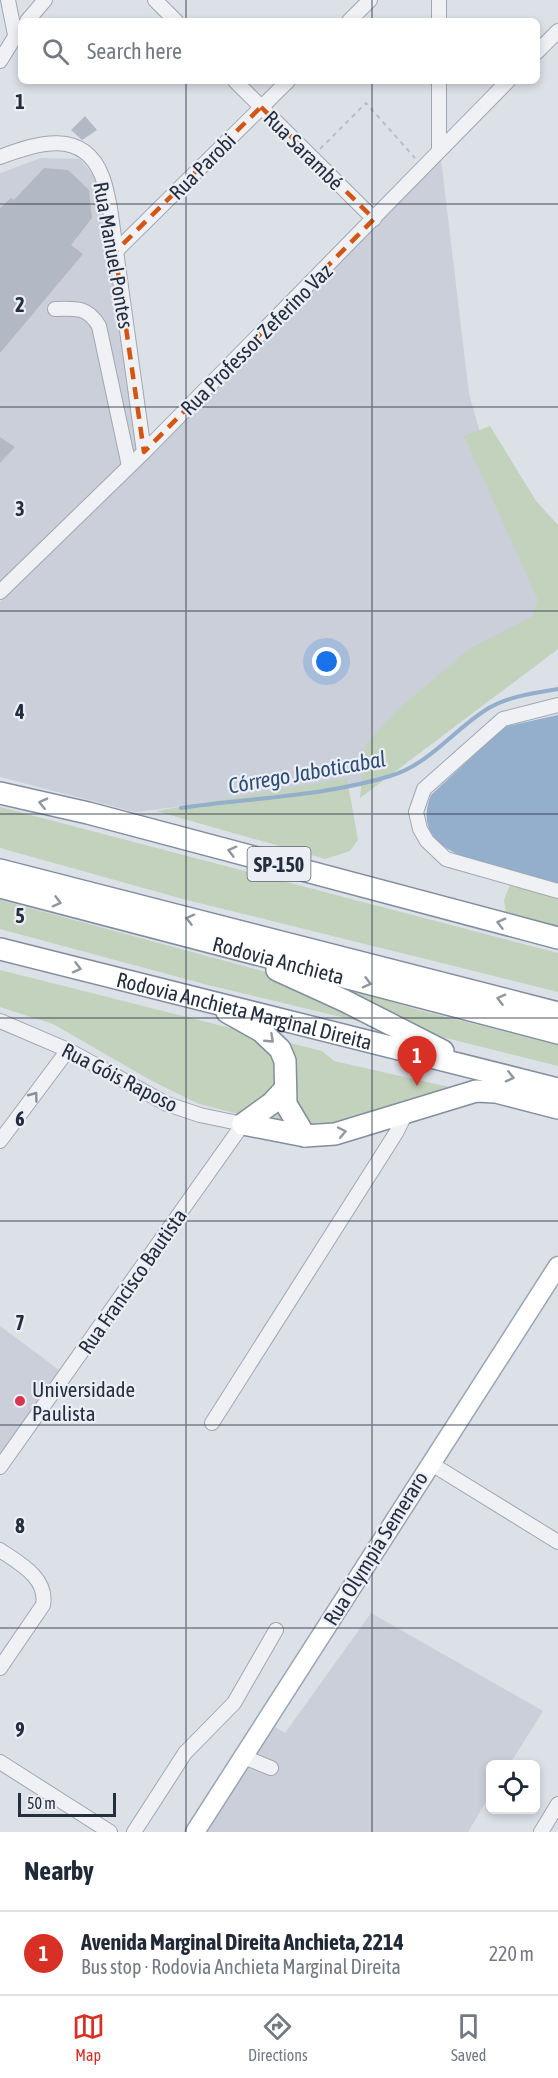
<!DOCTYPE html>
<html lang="en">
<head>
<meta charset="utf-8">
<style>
	:root { --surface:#fff; --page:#f6f6f7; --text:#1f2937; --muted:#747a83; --line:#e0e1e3; --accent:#d93025 }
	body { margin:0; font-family:"Asap Condensed",sans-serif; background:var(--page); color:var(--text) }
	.controls { position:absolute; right:18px; bottom:18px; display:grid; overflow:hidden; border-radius:9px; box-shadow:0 3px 9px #0003 }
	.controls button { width:54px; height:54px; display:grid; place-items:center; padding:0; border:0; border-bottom:2px solid var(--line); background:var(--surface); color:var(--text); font:30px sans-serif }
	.scale { position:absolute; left:18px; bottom:15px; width:98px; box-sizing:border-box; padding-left:6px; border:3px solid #252e3e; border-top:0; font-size:16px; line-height:21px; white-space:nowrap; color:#252e3e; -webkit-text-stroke:4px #ebeff5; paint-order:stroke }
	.you { position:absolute; left:327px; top:662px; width:21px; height:21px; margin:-15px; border:4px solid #fff; border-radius:50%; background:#1a73e8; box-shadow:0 0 0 9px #1a73e833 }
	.badge { display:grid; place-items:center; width:39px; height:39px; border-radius:50%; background:var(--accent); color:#fff; font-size:20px; font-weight:700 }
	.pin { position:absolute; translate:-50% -50px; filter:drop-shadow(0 2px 3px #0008) }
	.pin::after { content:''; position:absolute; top:32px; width:21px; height:18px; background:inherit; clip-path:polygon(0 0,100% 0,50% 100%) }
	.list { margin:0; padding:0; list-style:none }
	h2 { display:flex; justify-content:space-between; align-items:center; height:78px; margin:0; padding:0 24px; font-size:26px }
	h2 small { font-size:20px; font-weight:400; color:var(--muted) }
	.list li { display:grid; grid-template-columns:39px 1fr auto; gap:18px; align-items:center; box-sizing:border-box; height:84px; padding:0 24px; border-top:2px solid var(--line) }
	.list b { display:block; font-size:22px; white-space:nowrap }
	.list p { margin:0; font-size:20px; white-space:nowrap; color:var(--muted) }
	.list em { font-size:20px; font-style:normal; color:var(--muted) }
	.icon { flex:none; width:33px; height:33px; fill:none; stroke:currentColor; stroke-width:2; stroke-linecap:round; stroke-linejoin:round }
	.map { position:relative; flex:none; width:558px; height:1832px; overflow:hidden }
	.search { position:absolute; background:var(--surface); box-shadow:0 3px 9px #0003; left:18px; right:18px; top:18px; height:66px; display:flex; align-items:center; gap:15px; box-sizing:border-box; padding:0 21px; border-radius:9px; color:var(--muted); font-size:22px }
	.sheet { height:162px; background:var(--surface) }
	nav { display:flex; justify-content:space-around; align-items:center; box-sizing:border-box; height:84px; border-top:2px solid var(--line); background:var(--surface); font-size:16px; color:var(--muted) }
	nav a { display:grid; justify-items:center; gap:3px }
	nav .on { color:var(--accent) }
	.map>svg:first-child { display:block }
	.built { fill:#cacfd9 }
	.green { fill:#c2d2bc }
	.water { fill:#93afcb }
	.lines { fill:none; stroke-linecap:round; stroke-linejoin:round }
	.stream { stroke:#93afcb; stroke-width:4 }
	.building { fill:#b3b9c4 }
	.minor-casing { stroke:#a1a7b1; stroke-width:16 }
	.major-casing { stroke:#9aa5b4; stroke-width:21 }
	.highway-casing { stroke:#828e9f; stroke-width:24 }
	.path { stroke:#babec5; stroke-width:2; stroke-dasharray:4.5 4.5; stroke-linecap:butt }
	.minor { stroke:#eff1f5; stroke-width:14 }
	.major { stroke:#fff; stroke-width:18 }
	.highway { stroke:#fff; stroke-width:21 }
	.oneway { stroke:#92969e }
	.oneway2 { stroke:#8a909a }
	.marked { fill:none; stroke:#d45511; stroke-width:4.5; stroke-dasharray:12 8; stroke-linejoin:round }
	.grid { fill:none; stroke:#252e3e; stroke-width:1.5; stroke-opacity:0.55 }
	.poi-dot { fill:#d73650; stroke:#ebeff5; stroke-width:2 }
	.labels { text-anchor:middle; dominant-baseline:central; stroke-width:4.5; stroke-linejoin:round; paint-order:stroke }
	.shield { fill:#ebeff5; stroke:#606875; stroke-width:1.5 }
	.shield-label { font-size:20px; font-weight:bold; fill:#252e3e }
	.street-label { font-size:21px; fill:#252e3e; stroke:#ebeff5 }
	.poi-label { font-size:21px; fill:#252e3e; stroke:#ebeff5; text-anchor:start }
	.water-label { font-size:22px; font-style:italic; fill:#2c4e75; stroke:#ebeff5 }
	.grid-label { font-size:20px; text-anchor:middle; font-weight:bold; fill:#252e3e; stroke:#ebeff5; stroke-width:4.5; stroke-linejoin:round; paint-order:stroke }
</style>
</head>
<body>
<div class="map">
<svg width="558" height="1832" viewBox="0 0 558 1832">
	<rect width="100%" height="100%" fill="#dce0e7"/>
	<g class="built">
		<polygon points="41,158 80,159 98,181 105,200 141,447 0,583 0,173"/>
		<polygon points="441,159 469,394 492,474 558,606 364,784 135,812 0,777 0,602"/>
		<polygon points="0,1326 59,1370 0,1461"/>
		<polygon points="371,1613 543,1711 510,1764 490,1764 490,1795 468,1832 198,1832 268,1723 285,1733"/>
	</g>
	<g class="green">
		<polygon points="490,426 536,501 558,525 558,649 360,798 365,746 395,712 469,649 533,616 538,600 464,436"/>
		<polygon points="347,778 358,840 350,851 325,859 156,811"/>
		<polygon points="0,807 558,953 558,992 183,899 0,848"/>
		<polygon points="510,885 558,899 558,928 506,914 504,900"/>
		<polygon points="0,900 277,975 387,1028 208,985 0,929"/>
		<polygon points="0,970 322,1051 334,1061 449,1087 404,1104 337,1123 282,1125 199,1104 152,1081 53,1024 0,1007"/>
		<polygon points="314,978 422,1011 558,1045 558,1066 426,1033"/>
	</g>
	<path class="water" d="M558,715V884C538,879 519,873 499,868C463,858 411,845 431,795L504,727Z"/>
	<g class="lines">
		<path class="stream" d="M181,808C248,798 327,796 390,776C428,765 452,732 484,711C505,697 533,693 558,689"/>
	</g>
	<g class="building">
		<polygon points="85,116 97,130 82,140 71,130"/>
		<polygon points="44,168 68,170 89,190 92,218 71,245 83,254 0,353 0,208 11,198 14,200"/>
		<polygon points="0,437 15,447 0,463"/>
	</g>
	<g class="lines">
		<defs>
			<g id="minor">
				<polyline points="8,0 15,35"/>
				<polyline points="155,0 176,21"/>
				<polyline points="439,0 439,21"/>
				<polyline points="27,21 45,0"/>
				<polyline points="349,21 370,0"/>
				<polyline points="537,52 558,31"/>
				<polyline points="0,61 21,27"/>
				<polyline points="235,81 374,219"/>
				<polyline points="439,81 439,151"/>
				<path d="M0,157C37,143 83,128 102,176C106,186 108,198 110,208L144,452"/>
				<polyline points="115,252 288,81"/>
				<path d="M55,309C76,308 88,307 99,326L129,466"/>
				<polyline points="0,592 144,452 508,81"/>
				<polyline points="558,705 503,719 424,789 416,812 420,829 427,841 446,859 558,891"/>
				<polyline points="0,1021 68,1050 167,1104 200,1115 243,1124 0,1467"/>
				<polyline points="0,1141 68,1050"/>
				<polyline points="212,1423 396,1133 405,1115"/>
				<polyline points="430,1463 558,1542"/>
				<path d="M0,1550C19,1563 48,1578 43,1605L0,1668"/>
				<polyline points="244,1757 271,1768"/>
				<polyline points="0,1762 110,1832"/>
				<polyline points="134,1832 185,1753 234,1703 276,1630"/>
				<polyline points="541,1832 558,1804"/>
			</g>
			<polyline id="major" points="195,1832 558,1266"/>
			<g id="highway">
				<polyline points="0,793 88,813 558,938"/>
				<polyline points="0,870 558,1013"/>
				<path id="s1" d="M0,887L558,1033"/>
				<path id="s2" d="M0,949L558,1089"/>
				<polyline points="277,970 345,1001 443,1051"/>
				<polyline points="227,1012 261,1031 280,1049 285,1061 286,1104 305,1136"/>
				<polyline points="243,1124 305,1136 335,1134 476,1091 496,1092 558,1108"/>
				<polyline points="243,1124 272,1103 285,1089"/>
			</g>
		</defs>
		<use href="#minor" class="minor-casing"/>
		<use href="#major" class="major-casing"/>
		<use href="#highway" class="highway-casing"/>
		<polyline class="path" points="320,149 366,103 415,158"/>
		<use href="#minor" class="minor"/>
		<use href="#major" class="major"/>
		<use href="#highway" class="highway"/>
	</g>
	<defs><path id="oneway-chevron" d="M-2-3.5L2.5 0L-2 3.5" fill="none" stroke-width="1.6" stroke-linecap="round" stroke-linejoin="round" transform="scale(1.5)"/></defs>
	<g class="oneway">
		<use href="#oneway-chevron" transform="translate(43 803) rotate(-167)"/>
		<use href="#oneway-chevron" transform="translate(232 851) rotate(-165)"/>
		<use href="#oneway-chevron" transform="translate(57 902) rotate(15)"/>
		<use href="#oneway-chevron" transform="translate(190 919) rotate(-166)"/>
		<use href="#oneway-chevron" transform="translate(501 923) rotate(-165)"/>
		<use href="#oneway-chevron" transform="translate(77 968) rotate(14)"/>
		<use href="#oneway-chevron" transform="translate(367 983) rotate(15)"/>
		<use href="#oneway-chevron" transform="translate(501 999) rotate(-166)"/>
		<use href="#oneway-chevron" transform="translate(270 1039) rotate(43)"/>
		<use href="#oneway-chevron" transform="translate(510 1077) rotate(14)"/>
		<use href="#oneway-chevron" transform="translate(342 1132) rotate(-12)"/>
	</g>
	<use class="oneway2" href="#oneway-chevron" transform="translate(34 1096) rotate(-53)"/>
	<path class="marked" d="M261,107L374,219L144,452L115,252Z"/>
	<path class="grid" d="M186,0V21M372,0V21M186,81V1832M372,81V1832M0,204H558M0,407H558M0,611H558M0,814H558M0,1018H558M0,1221H558M0,1425H558M0,1628H558"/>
	<circle class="poi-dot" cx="20" cy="1401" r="6"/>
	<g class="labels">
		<rect class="shield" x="247.5" y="847" width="63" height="34" rx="4.5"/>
		<g class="shield-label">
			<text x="279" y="864">SP-150</text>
		</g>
		<g class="street-label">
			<text transform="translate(304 150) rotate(45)">Rua Sarambé</text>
			<text transform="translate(202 166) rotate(-45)">Rua Parobi</text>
			<text transform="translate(114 255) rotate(80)">Rua Manuel Pontes</text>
			<text transform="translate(256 339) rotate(-45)">Rua Professor Zeferino Vaz</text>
			<text stroke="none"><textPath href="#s1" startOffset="288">Rodovia Anchieta</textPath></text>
			<text stroke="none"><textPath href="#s2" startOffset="252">Rodovia Anchieta Marginal Direita</textPath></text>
			<text transform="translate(120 1077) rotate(27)">Rua Góis Raposo</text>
			<text transform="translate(132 1281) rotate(-55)">Rua Francisco Bautista</text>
			<text transform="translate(375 1548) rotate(-58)">Rua Olympia Semeraro</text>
		</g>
		<g class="poi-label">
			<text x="32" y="1389">Universidade<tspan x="32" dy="24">Paulista</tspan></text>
		</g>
		<g class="water-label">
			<text transform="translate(307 772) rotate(-10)">Córrego Jaboticabal</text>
		</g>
	</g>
	<g class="grid-label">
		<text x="20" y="109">1</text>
		<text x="20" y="312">2</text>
		<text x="20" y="516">3</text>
		<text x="20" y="719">4</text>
		<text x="20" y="923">5</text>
		<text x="20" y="1126">6</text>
		<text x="20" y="1330">7</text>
		<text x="20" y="1533">8</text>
		<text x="20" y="1737">9</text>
	</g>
</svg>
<div class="controls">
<button><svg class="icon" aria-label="locate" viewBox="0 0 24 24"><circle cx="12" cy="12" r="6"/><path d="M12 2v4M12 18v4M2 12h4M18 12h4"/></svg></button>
</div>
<div class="scale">50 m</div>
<div class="you"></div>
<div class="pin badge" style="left:417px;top:1086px">1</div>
<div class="search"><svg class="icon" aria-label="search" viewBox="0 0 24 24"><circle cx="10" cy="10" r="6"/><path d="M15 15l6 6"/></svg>Search here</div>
</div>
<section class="sheet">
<h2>Nearby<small></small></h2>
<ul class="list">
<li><span class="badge">1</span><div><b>Avenida Marginal Direita Anchieta, 2214</b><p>Bus stop · Rodovia Anchieta Marginal Direita</p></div><em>220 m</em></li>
</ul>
</section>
<nav>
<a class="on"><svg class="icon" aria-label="map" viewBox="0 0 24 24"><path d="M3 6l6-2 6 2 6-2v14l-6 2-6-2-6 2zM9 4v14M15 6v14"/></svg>Map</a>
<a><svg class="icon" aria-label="directions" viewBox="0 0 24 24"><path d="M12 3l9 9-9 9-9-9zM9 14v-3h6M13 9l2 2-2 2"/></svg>Directions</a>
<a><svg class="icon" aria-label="saved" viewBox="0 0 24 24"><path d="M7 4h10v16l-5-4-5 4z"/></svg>Saved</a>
</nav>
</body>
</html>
